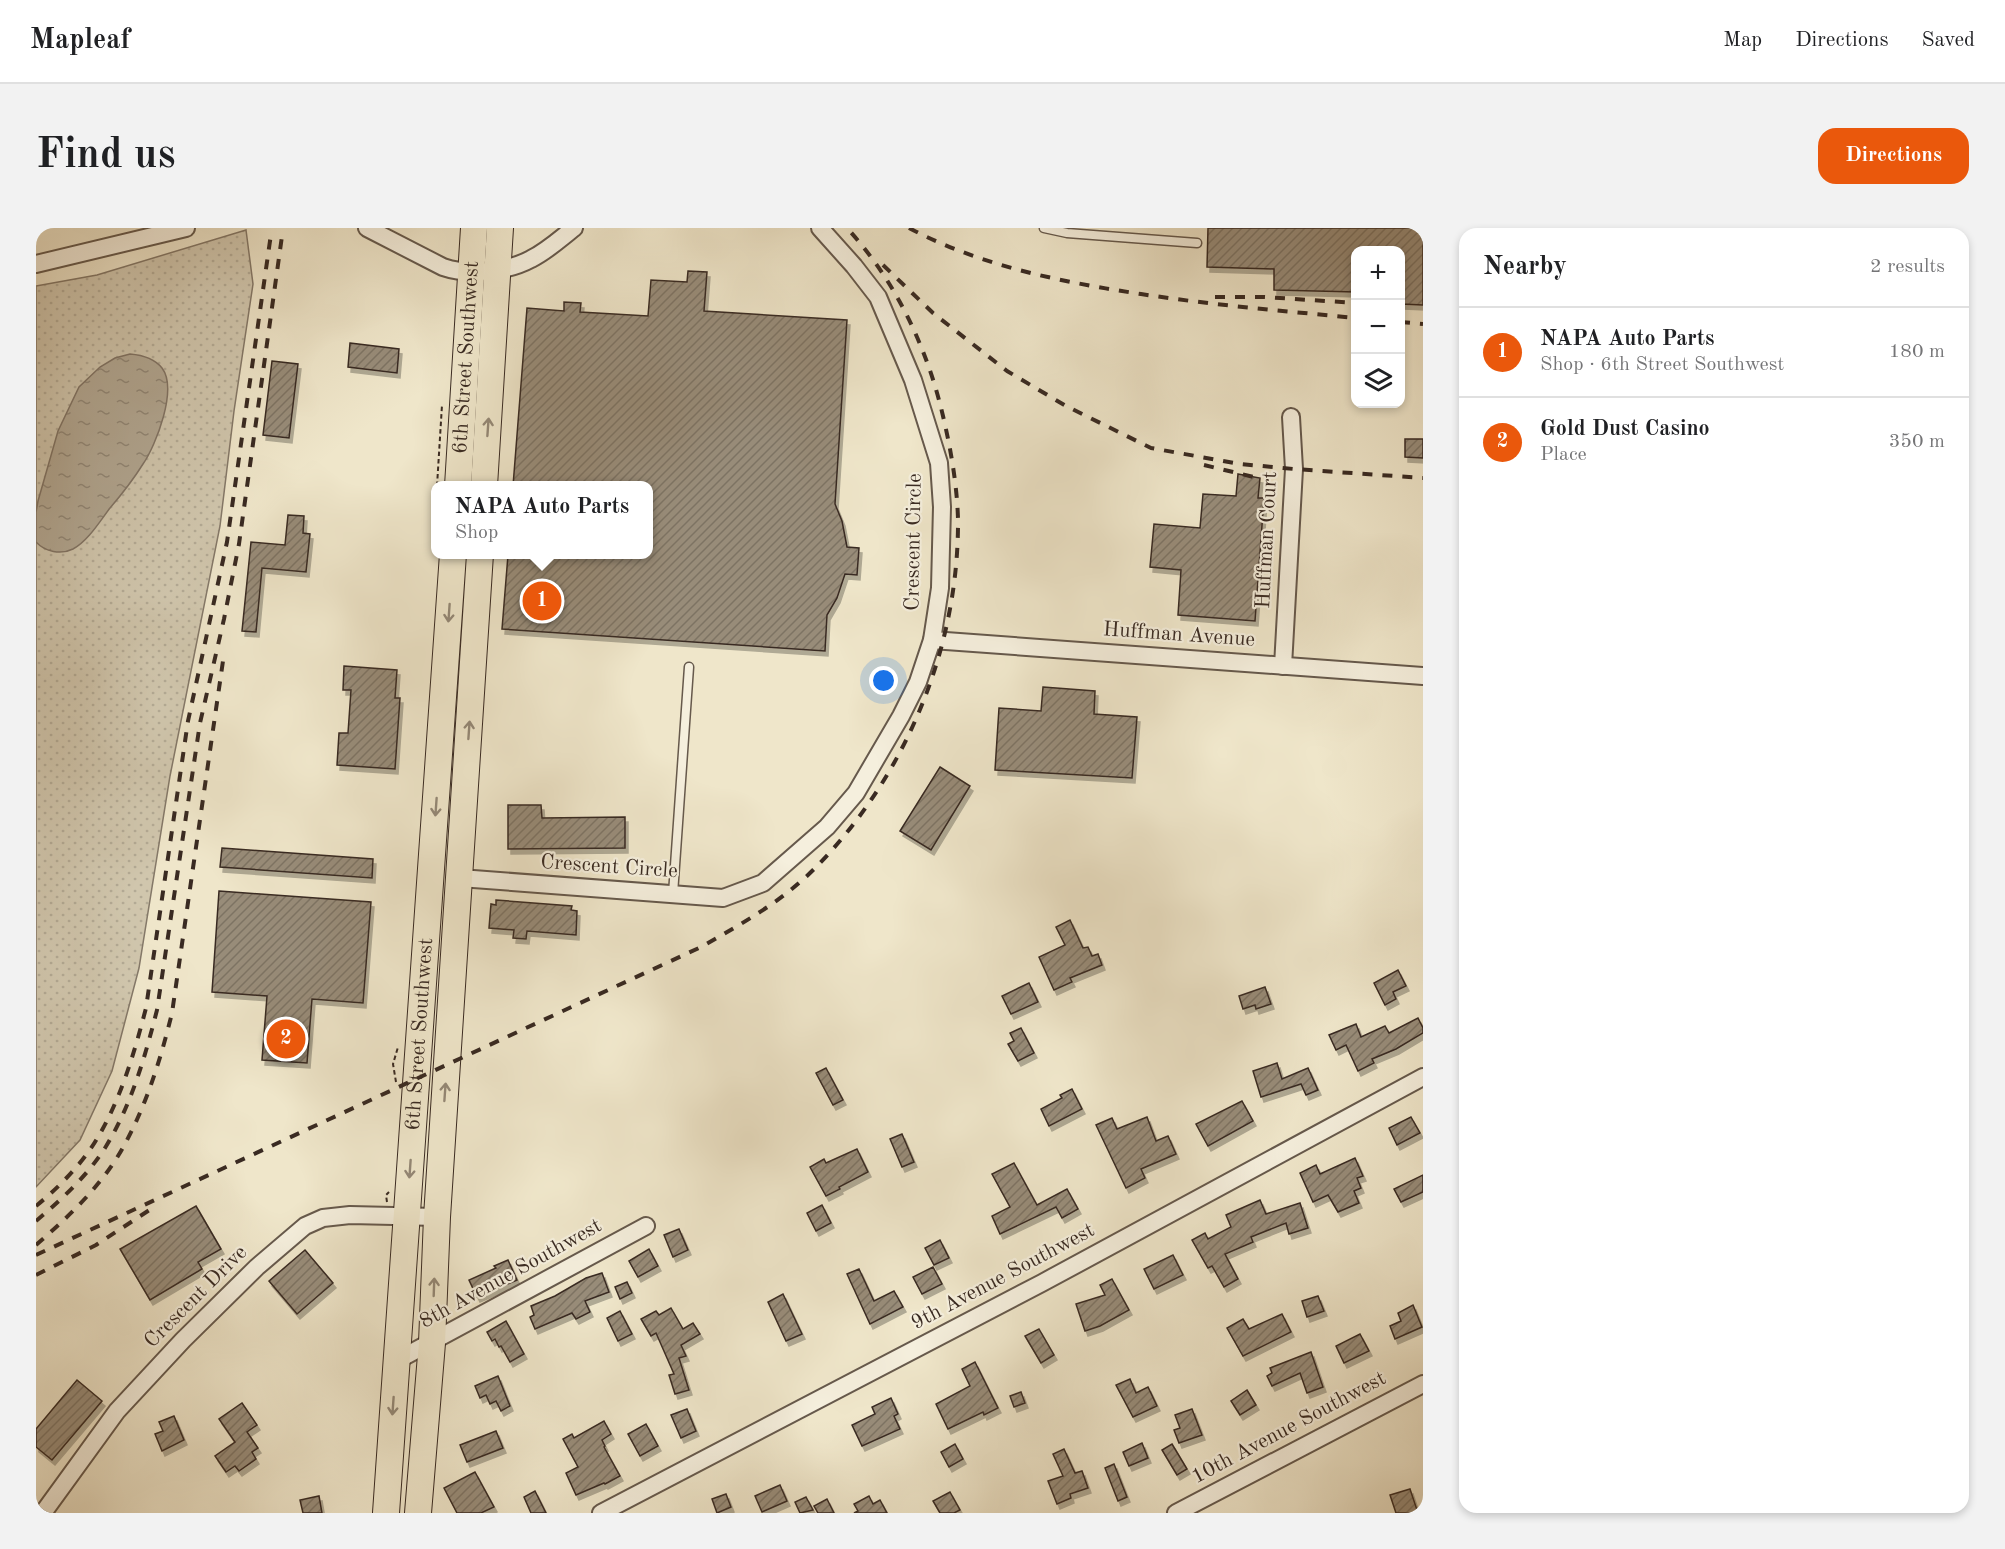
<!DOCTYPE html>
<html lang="en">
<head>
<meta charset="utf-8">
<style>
	:root { --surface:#fff; --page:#f2f2f2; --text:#202124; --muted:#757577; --line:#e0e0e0; --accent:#ea580c }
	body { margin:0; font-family:"Old Standard TT",serif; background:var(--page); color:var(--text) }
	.controls { position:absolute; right:18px; top:18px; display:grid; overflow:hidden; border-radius:12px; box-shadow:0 3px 9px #0003 }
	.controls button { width:54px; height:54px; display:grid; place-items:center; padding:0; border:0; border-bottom:2px solid var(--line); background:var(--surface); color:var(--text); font:30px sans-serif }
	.you { position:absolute; left:848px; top:453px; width:21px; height:21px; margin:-15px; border:4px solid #fff; border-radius:50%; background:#1a73e8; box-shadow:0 0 0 9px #1a73e833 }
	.badge { display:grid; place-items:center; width:39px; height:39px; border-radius:50%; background:var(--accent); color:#fff; font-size:20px; font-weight:700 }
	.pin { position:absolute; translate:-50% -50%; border:3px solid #fff; box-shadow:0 2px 6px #0006 }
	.popup { position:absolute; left:395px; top:253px; width:222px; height:78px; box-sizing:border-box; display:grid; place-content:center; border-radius:12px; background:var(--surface); filter:drop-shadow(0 2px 4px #0005); font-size:20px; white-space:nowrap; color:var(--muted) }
	.popup b { font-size:22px; color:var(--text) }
	.popup::after { content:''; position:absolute; left:50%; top:100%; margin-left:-12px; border:12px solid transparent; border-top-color:var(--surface) }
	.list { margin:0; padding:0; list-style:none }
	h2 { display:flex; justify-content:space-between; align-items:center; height:78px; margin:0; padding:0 24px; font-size:26px }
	h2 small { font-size:20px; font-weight:400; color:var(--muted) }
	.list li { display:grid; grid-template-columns:39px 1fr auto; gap:18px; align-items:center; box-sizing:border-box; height:90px; padding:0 24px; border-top:2px solid var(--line) }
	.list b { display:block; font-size:22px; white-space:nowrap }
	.list p { margin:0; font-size:20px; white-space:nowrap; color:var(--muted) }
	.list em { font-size:20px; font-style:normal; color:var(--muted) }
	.icon { flex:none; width:33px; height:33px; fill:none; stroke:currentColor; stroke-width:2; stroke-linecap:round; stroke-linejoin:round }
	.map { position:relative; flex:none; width:1387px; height:1285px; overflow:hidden; border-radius:18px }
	header { display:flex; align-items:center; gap:36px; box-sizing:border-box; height:84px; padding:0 30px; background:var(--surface); border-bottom:2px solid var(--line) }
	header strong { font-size:28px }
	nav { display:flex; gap:33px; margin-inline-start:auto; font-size:21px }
	.intro { display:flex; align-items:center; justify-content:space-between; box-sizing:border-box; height:144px; padding:0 36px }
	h1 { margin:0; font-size:42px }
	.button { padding:15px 27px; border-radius:18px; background:var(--accent); color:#fff; font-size:21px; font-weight:700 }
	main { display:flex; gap:36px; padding:0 36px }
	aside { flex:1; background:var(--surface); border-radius:18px; box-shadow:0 3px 9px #0003 }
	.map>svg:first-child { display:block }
	.grass { fill:url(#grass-dots); stroke:#847868; stroke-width:1.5 }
	.water { fill:url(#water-ripples); stroke:#817465; stroke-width:1.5 }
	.building { fill:url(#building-hatch); stroke:#392a22; stroke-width:1.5; filter:url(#shadow) }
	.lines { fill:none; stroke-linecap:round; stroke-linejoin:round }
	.service-casing { stroke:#66594c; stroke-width:11 }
	.minor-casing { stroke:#66594c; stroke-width:20 }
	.primary-casing { stroke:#392a22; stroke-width:28 }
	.path { stroke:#392a22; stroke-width:2; stroke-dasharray:4.5 3; stroke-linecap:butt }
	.service { stroke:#f5efdd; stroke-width:8 }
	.minor { stroke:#f5efdd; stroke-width:16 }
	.primary { stroke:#efe6ca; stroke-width:26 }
	.rail { stroke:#392a22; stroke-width:4; stroke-dasharray:10 10; stroke-linecap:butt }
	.oneway { stroke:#948876 }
	.labels { text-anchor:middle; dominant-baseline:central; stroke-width:4.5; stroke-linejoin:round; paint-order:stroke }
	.street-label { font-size:21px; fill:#392a22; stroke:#f5efdd }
</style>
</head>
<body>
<header>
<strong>Mapleaf</strong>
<nav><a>Map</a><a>Directions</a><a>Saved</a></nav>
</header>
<div class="intro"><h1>Find us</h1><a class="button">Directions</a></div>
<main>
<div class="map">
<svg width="1387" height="1285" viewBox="0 0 1387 1285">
	<defs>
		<pattern id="grass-dots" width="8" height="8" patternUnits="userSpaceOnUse" patternTransform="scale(1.5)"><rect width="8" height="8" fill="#d0c6ad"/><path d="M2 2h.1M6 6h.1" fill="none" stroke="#b3aa95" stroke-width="1.8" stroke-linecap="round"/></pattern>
		<pattern id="water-ripples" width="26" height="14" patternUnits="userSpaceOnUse" patternTransform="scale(1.5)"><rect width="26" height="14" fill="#b1a691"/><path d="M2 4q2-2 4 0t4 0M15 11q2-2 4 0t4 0" fill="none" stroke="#918776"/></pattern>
		<pattern id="building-hatch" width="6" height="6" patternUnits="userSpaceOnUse" patternTransform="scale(1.5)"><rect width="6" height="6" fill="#988c79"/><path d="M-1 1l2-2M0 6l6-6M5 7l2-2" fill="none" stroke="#7d7363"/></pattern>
		<filter id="shadow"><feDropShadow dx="3" dy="5" stdDeviation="0" flood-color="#0004"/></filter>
	</defs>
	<rect width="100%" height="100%" fill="#efe6ca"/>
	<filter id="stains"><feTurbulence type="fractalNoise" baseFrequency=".00333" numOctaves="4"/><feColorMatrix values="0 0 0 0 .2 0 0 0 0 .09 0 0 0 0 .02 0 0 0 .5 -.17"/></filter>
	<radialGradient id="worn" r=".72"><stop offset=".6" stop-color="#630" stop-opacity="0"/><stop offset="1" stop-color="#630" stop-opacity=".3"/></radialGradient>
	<polygon class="grass" points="210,2 217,56 198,183 184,298 134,548 103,740 76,843 44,912 0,959 0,58 61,47"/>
	<path class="water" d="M94,126C106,127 118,130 126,140C142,161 120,217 107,236C97,252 86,266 74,280C64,293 52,313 37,321C25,327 9,324 0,314V284L2,273L22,203L43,159L64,139L79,130Z"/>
	<g class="building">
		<polygon points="1172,0 1387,0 1387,77 1365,76 1365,22 1320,22 1320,64 1238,62 1238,41 1171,39"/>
		<polygon points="652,43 671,44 668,83 811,92 799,276 806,293 811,319 823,320 821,347 809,346 801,370 791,387 789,423 466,401 472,327 612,327 612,258 477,258 491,80 528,83 528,74 545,75 544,84 612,88 615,52 651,54"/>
		<polygon points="314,115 363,121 361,145 312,139"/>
		<polygon points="236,133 262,136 253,210 227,207"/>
		<polygon points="1369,211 1387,211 1387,230 1369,229"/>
		<polygon points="1202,246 1224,250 1222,270 1228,270 1219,393 1142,387 1145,342 1114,339 1118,296 1164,300 1167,266 1200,268"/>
		<polygon points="252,287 268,288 267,305 274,306 270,344 226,340 220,404 206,403 215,314 249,317"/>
		<polygon points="308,438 361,442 359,470 364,470 359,541 301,537 303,505 312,505 315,462 307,462"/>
		<polygon points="1007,459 1059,463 1058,486 1101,489 1096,550 959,542 963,480 1005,483"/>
		<polygon points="904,539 934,558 895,622 864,603"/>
		<polygon points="472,577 505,577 506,590 589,589 589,620 472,621"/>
		<polygon points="186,620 337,631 336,650 184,639"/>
		<polygon points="183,663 335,674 327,775 276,771 271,835 226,832 231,768 176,764"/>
		<polygon points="460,672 536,678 535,682 541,683 540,707 491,703 490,711 477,710 478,702 453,700 455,676 460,677"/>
		<polygon points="1034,692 1047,720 1052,719 1056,728 1062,726 1066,737 1034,750 1036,754 1018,762 1003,729 1029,717 1020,699"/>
		<polygon points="1362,742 1370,758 1357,764 1360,771 1349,777 1338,755"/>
		<polygon points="993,755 1002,774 975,786 966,768"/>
		<polygon points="1229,759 1235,776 1220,781 1219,777 1207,781 1203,768"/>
		<polygon points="1382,790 1387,800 1387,805 1360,821 1336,831 1338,835 1322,843 1310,817 1300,822 1293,807 1320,796 1325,809 1349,798 1353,805"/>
		<polygon points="985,800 998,825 982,833 972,816 978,813 974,805"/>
		<polygon points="1241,835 1246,851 1272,840 1282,862 1270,867 1265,856 1225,869 1217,843"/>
		<polygon points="790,840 807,872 797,877 780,845"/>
		<polygon points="1036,861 1046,881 1013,898 1005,881 1026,870 1024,867"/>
		<polygon points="1206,873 1217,893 1172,918 1160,896"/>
		<polygon points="1111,889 1120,913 1132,908 1140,926 1105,941 1109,950 1090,960 1060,897 1076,890 1081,901"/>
		<polygon points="1375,889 1384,905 1361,917 1353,900"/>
		<polygon points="866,906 878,934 866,939 854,911"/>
		<polygon points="821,921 832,944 803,959 804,961 790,968 774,939 788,931 790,935"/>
		<polygon points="1319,930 1327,948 1321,950 1325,960 1318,963 1323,975 1302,984 1292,967 1277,974 1264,945 1280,937 1284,946"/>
		<polygon points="978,935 1001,977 1031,961 1042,981 1026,990 1020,979 964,1006 956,988 974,979 956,946"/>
		<polygon points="1387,947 1387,964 1365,974 1358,961"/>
		<polygon points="1224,972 1230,986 1264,975 1272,1000 1253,1006 1250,995 1215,1009 1217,1014 1189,1026 1202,1051 1188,1059 1176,1038 1172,1040 1156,1012 1169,1005 1172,1011 1195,999 1190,987"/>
		<polygon points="786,977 795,995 780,1003 771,985"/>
		<polygon points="160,978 185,1021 162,1034 166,1041 114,1072 84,1021"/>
		<polygon points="643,1001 652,1022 637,1029 628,1007"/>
		<polygon points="904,1012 913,1030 898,1037 889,1020"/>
		<polygon points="613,1021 622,1038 602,1049 593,1033"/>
		<polygon points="269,1022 297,1055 261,1086 233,1053"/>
		<polygon points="1137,1027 1147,1047 1118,1061 1108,1041"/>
		<polygon points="472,1032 481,1052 441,1069 433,1052 460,1040 458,1038"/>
		<polygon points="897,1039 906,1056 886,1066 877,1049"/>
		<polygon points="823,1041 838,1073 858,1063 867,1079 834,1096 811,1046"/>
		<polygon points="566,1045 573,1064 549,1073 554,1084 540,1091 536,1085 499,1101 494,1089 498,1087 495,1078 519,1068 550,1050"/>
		<polygon points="1076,1051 1093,1082 1064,1098 1049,1103 1040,1076 1069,1067 1064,1057"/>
		<polygon points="591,1054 596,1065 584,1071 579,1059"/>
		<polygon points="747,1066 766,1106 750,1113 732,1074"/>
		<polygon points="1282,1068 1288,1083 1271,1089 1266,1073"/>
		<polygon points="1377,1077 1386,1099 1359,1111 1354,1098 1365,1093 1362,1085"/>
		<polygon points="635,1080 647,1101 657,1095 664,1106 645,1117 650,1128 643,1130 653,1162 639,1166 633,1147 638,1146 620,1105 615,1108 605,1091 620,1083 623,1087"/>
		<polygon points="584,1083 596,1106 582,1113 571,1090"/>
		<polygon points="1246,1086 1255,1104 1207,1128 1191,1100 1207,1091 1213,1101"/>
		<polygon points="470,1093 488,1126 474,1134 465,1118 463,1119 459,1111 456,1113 451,1104"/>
		<polygon points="1003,1101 1018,1127 1005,1135 989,1108"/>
		<polygon points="1324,1106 1333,1123 1308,1135 1300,1118"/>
		<polygon points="1275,1124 1287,1159 1271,1165 1264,1145 1236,1158 1231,1148 1236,1145 1234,1140"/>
		<polygon points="939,1134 962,1180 948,1187 947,1184 912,1201 900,1176 934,1158 926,1141"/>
		<polygon points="462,1148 474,1178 465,1183 460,1173 454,1176 450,1167 444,1170 439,1158"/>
		<polygon points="1094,1151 1100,1165 1112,1159 1121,1178 1097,1189 1080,1157"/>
		<polygon points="41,1152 66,1173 16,1232 0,1219 0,1201"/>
		<polygon points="1211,1162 1220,1177 1204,1187 1195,1173"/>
		<polygon points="985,1164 989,1175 978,1179 974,1168"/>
		<polygon points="855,1170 862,1186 858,1188 864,1201 826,1218 816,1197 839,1186 836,1179"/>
		<polygon points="206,1175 221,1197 211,1204 222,1220 216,1224 220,1231 203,1243 199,1238 190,1244 179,1228 199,1214 183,1191"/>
		<polygon points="651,1181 660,1203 645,1210 635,1187"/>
		<polygon points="1156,1181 1166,1207 1143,1215 1138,1202 1144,1200 1139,1187"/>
		<polygon points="138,1188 148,1212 126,1223 119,1206 127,1203 123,1194"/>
		<polygon points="568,1193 575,1206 566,1212 569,1218 568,1219 584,1248 569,1256 568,1255 540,1267 530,1245 542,1239 527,1211 536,1206 538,1210"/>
		<polygon points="610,1196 622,1218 604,1228 592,1206"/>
		<polygon points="460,1203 467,1220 431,1234 424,1217"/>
		<polygon points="1106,1215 1112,1230 1093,1238 1087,1224"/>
		<polygon points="919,1216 927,1231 913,1239 905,1224"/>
		<polygon points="1136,1216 1151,1241 1141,1247 1126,1222"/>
		<polygon points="1028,1221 1039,1245 1046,1243 1052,1260 1034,1266 1035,1270 1021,1276 1012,1253 1027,1248 1017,1226"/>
		<polygon points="1078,1236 1091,1269 1082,1273 1069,1240"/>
		<polygon points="439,1244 458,1279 445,1285 421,1285 408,1260"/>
		<polygon points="744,1257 751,1273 726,1284 719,1268"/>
		<polygon points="1374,1261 1382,1285 1360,1285 1354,1267"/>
		<polygon points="499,1263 510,1285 495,1285 488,1269"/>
		<polygon points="914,1264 924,1282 918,1285 904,1285 897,1273"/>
		<polygon points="690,1266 695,1279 681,1285 676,1271"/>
		<polygon points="283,1268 286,1285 267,1285 264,1272"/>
		<polygon points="833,1268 837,1276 844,1272 851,1285 818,1285 822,1283 818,1276"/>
		<polygon points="770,1269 777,1282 764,1285 759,1274"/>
		<polygon points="791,1271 798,1285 782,1285 778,1278"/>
	</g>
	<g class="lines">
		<defs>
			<g id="service">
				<polyline points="1008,0 1031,5 1161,15"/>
				<polyline points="637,666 653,439"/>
			</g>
			<g id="minor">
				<path d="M331,0L407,39C433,48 471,44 495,31C511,23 524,11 538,0"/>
				<polyline points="0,36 150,0"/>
				<polyline points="896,412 1387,448"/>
				<polyline points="1247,438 1258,241 1255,189"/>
				<polyline points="424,650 687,670 727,655 791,599 820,565 865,488 882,454 896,412 904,360 906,279 903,235 877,152 842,69 818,38 784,0"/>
				<polyline points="360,1133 610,998"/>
				<polyline points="7,1285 81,1183 147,1112 221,1039 269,998 287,990 314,987 401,989"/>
				<polyline points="565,1285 1006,1055 1387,849"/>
				<polyline points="1140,1285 1387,1156"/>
			</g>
			<g id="primary">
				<path id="s1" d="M422,258L438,0"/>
				<polyline points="448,258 464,0"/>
				<path id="s2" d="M350,1285L417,326"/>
				<polyline points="382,1285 396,1115 401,989 444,326"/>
			</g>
		</defs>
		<use href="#service" class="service-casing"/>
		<use href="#minor" class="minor-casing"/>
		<use href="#primary" class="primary-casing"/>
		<g class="path">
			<polyline points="401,258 406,177"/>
			<polyline points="397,323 400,281"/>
			<polyline points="360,854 357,836 362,819"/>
			<polyline points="351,974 350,967 353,964"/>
		</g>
		<use href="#service" class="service"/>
		<use href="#minor" class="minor"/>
		<use href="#primary" class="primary"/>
		<g class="rail">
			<path d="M873,0C945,38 1025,54 1105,66C1176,77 1248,83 1320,90"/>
			<polyline points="847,37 897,85 971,143 1030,178 1115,220 1204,236 1258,241 1387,250"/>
			<polyline points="1179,69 1228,69 1320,75"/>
			<polyline points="1364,94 1387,96"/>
			<polyline points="1168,237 1226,251"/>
			<path d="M0,978C22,960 44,938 59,914C84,874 98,826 110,780L152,493L191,314L235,6"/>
			<path d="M0,993C25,972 51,948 69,920C95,878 109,829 121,782L164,495L188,391L203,316L246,8"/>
			<path d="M0,1017C30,991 61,962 82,928C108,885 124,834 136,785L188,426"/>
			<path d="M0,1027L665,719C707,695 749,672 783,636C871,545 923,418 922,291C921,257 915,222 907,188C891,119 859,52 811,0"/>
			<polyline points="0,1047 60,1017 115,981"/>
		</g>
	</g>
	<defs><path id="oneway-shaft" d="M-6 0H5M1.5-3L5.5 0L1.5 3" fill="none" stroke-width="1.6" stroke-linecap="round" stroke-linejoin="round" transform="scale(1.5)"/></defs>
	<g class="oneway">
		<use href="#oneway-shaft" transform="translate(452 199) rotate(-86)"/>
		<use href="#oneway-shaft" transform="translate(413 385) rotate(94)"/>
		<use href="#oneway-shaft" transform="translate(433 502) rotate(-86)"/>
		<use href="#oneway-shaft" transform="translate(400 579) rotate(94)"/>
		<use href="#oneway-shaft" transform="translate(409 864) rotate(-86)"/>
		<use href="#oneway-shaft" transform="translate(374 941) rotate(94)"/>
		<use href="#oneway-shaft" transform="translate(398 1059) rotate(-88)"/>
		<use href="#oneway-shaft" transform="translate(357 1178) rotate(94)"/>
	</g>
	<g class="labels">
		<g class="street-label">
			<text stroke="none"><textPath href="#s1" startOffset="129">6th Street Southwest</textPath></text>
			<text transform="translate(1231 312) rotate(-87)">Huffman Court</text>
			<text transform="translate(878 314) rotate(-89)">Crescent Circle</text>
			<text transform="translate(1143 407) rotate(4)">Huffman Avenue</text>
			<text transform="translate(573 639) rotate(4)">Crescent Circle</text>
			<text stroke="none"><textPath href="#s2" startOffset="480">6th Street Southwest</textPath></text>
			<text transform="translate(475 1046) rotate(-29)">8th Avenue Southwest</text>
			<text transform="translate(967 1049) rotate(-28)">9th Avenue Southwest</text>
			<text transform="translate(160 1069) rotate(-45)">Crescent Drive</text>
			<text transform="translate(1253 1200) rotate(-28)">10th Avenue Southwest</text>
		</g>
	</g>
	<rect width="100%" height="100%" filter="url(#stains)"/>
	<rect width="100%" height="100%" fill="url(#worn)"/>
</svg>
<div class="controls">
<button>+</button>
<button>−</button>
<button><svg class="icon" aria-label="layers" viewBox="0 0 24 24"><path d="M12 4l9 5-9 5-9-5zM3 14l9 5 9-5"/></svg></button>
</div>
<div class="you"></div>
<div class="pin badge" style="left:506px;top:373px">1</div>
<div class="popup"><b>NAPA Auto Parts</b>Shop</div>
<div class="pin badge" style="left:250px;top:811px">2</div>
</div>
<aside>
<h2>Nearby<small>2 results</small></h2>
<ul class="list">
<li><span class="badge">1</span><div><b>NAPA Auto Parts</b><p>Shop · 6th Street Southwest</p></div><em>180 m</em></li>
<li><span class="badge">2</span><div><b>Gold Dust Casino</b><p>Place</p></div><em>350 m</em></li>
</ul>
</aside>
</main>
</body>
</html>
